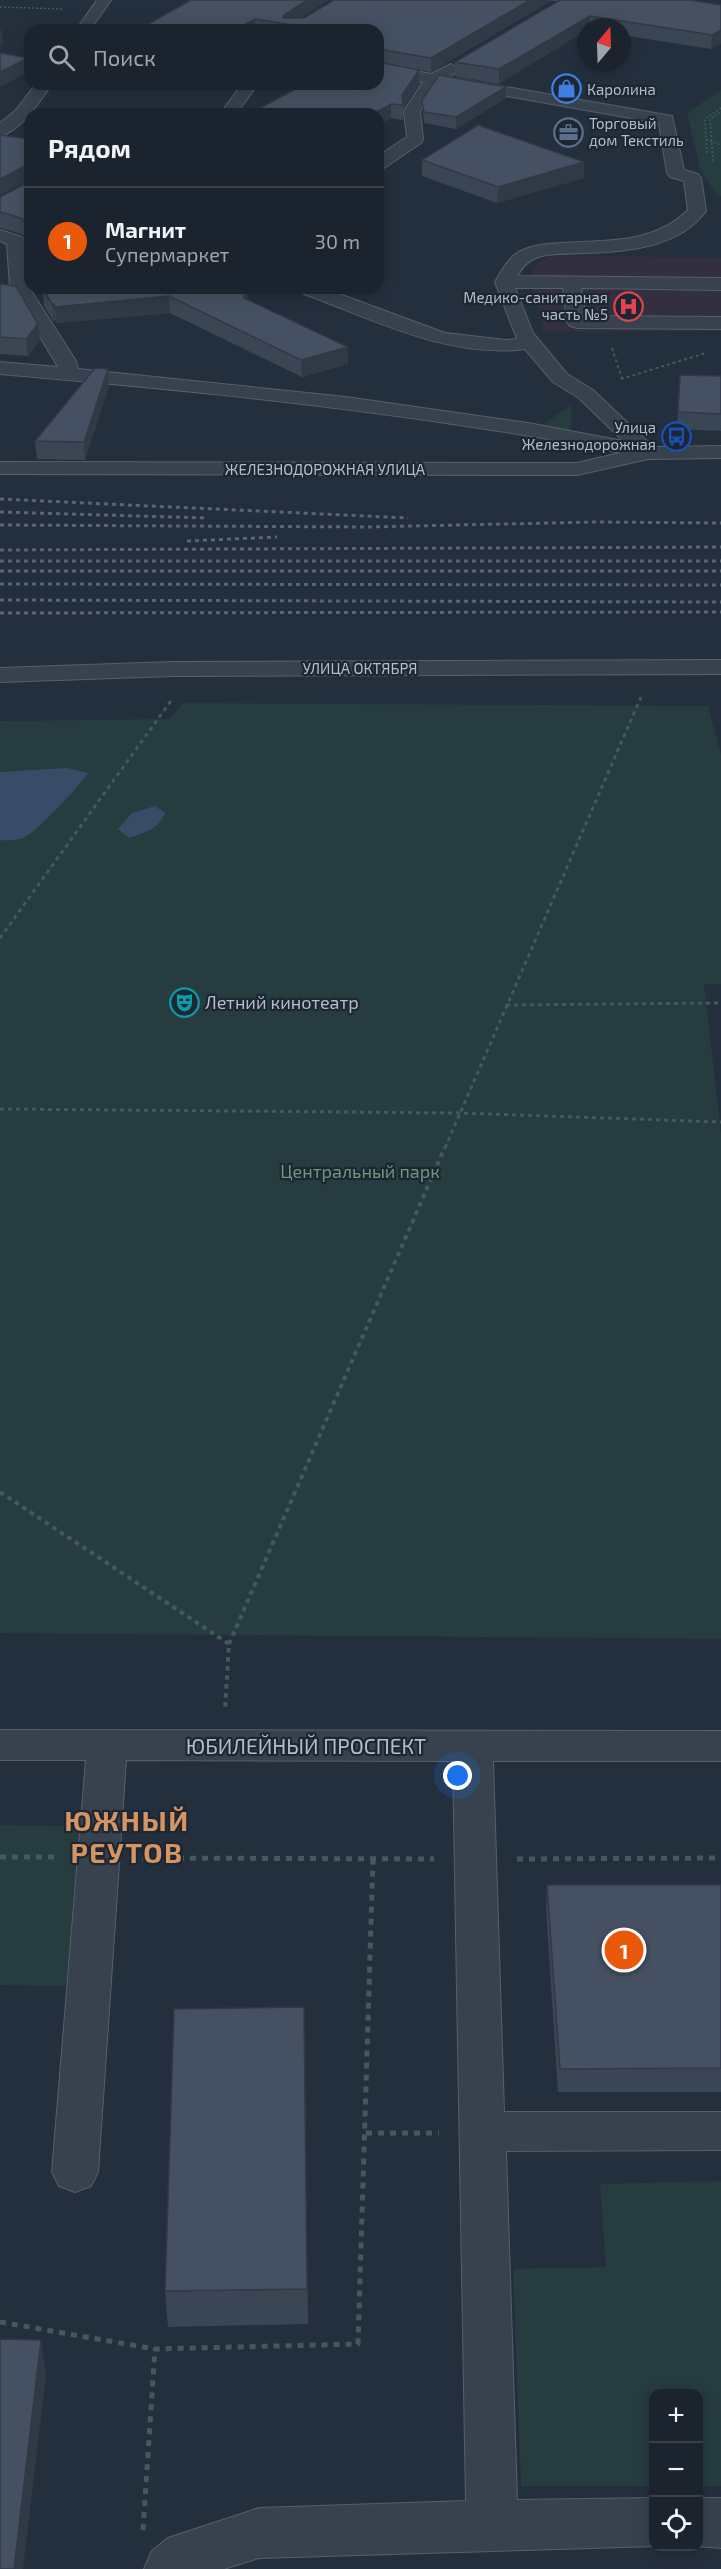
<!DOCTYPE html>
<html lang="ru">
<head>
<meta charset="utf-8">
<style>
	:root { --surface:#1b232e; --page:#282f3a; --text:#f1f3f6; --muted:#a0a4aa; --line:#39404a; --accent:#ea580c }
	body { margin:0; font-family:"Exo 2",sans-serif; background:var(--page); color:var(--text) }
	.controls { position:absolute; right:18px; bottom:18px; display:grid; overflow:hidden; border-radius:12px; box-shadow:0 3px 15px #0003 }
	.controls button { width:54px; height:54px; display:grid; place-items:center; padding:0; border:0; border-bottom:2px solid var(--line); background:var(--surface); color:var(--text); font:30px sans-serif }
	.compass { position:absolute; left:577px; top:18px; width:54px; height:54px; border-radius:50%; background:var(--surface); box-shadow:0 3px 15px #0003; rotate:19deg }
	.you { position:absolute; left:458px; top:1776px; width:21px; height:21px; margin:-15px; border:4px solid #fff; border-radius:50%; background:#1a73e8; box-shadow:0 0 0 9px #1a73e833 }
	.badge { display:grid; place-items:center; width:39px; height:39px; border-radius:50%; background:var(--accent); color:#fff; font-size:20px; font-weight:700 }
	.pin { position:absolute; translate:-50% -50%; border:3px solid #fff; box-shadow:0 2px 6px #0006 }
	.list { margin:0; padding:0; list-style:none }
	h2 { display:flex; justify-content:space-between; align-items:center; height:78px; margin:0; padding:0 24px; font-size:26px }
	h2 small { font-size:20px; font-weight:400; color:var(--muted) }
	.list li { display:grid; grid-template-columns:39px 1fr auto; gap:18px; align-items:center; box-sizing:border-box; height:108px; padding:0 24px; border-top:2px solid var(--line) }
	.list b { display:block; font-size:22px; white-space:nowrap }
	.list p { margin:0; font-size:20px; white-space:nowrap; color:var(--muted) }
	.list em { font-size:20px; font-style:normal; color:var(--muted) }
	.icon { flex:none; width:33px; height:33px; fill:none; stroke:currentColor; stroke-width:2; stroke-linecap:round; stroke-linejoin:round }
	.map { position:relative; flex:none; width:721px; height:2569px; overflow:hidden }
	.search { position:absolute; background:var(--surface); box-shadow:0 3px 15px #0003; left:24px; top:24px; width:360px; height:66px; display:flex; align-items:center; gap:15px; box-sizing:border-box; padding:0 21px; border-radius:18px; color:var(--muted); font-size:22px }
	.panel { position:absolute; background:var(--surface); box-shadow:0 3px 15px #0003; left:24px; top:108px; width:360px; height:186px; border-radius:18px }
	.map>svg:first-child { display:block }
	.medical { fill:#32303f }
	.green { fill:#263c3f }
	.water { fill:#394c67 }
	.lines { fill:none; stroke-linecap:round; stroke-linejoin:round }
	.minor-casing { stroke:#565f6c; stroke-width:2 }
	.path-far4 { stroke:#44595c; stroke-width:1.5; stroke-dasharray:2 2; stroke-linecap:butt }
	.path-far3 { stroke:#44595c; stroke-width:2; stroke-dasharray:3 3; stroke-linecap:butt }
	.path-far2 { stroke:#44595c; stroke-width:3; stroke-dasharray:4 4; stroke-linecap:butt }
	.path-far1 { stroke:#44595c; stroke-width:4; stroke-dasharray:4.5 4.5; stroke-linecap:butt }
	.path { stroke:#44595c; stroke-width:5; stroke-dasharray:6 6; stroke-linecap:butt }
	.minor { fill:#38414e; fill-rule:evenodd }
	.rail { stroke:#5a6575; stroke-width:3; stroke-dasharray:4 4; stroke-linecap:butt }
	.wall { fill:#3b4654 }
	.shaded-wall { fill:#303945 }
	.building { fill:#455162; stroke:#303945; stroke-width:1.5 }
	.labels { text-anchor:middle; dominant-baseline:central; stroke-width:4.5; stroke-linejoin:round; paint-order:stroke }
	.far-poi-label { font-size:15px; fill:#b4bcc9; stroke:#1d2633; text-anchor:start }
	.far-street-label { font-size:15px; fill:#b4bcc9; stroke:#1d2633 }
	.poi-label { font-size:18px; fill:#b4bcc9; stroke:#1d2633; text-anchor:start }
	.park-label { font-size:18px; fill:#6b9a76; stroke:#1d2633 }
	.near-street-label { font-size:21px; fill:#b4bcc9; stroke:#1d2633 }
	.near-district-label { font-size:28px; font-weight:bold; letter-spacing:1.5px; fill:#d59563; stroke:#1d2633 }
</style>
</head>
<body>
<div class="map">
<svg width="721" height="2569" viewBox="0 0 721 2569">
	<rect width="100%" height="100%" fill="#242f3e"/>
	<polygon class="medical" points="550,255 721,258 721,331 544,332 530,276 539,263"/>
	<g class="green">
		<polygon points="721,90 721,196 718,196 701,172 687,113"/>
		<polygon points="571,405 571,432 538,428"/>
		<polygon points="183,703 708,706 721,755 721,984 704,984 721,1133 721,1639 0,1633 0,721 170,719"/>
		<polygon points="0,1825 72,1826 89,1839 75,1986 0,1985"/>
		<polygon points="721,2181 721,2486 699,2486 698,2394 654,2394 653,2486 521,2486 513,2269 606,2267 600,2184"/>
	</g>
	<g class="water">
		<path d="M67,768L88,773C81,784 35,834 23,838C16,840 7,841 0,840V772Z"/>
		<path d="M155,806L165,813C159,829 144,833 129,838L118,829L132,813Z"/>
	</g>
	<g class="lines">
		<defs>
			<g id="minor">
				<polygon points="97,0 111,0 90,30 76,30"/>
				<path d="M378,64L431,74L451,64L459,69L449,77L672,116L684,170L698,174L701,178L706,211C680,248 624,252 583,253C567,254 547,252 532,260C525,263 521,270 517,276L721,278V290L581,288L586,316L721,317V329L577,328L570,326L567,322L563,288H515L533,333L567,374L593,390L653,447L721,446V458L648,459L577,475L0,474V462L577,463L620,453C563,440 504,432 446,423C298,401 149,387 0,374V362L58,367L10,286L7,244L0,241V230L22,237L25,241L28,286L76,361L78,369L346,397L528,423L623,441L579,398L553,382L525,349C448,359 370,318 299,292L297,288H323L445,333L506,340L517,339L495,282C501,272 507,260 517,253C530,245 547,244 562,243C606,240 654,244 688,210L684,181L670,177L667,173L659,123L438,84L420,111L423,139L421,143L384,168L378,169V156L407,137L404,111L423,82L378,74Z"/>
				<path d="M36,84H52C39,102 22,130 0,136V123L16,110Z"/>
				<polygon points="242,84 258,84 236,114 220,114"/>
				<polygon points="721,660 721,674 173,676 0,682 0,668 173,662"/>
				<polygon points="0,1730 721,1731 721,1761 493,1761 504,2112 721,2112 721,2150 506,2151 517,2500 654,2498 654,2546 657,2546 259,2558 224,2569 144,2569 152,2551 168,2538 259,2508 466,2501 453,1761 126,1760 98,2172 91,2186 75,2192 59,2186 52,2172 86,1760 0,1760"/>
				<polygon points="698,2498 721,2498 721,2548 695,2546 698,2546"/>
			</g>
		</defs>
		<use href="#minor" class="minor-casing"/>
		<g class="path-far4">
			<polyline points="0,7 63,9"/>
			<polyline points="721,108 705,119 706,139 721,145"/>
			<polyline points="706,139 707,155"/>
			<polyline points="713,161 710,119 721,112"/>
		</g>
		<g class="path-far3">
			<polyline points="612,348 622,379"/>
			<polyline points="621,379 706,353"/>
		</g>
		<g class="path-far2">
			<polyline points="0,938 173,698"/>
			<polyline points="506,1005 721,1003"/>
			<polyline points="0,1109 459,1113 721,1122"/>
			<polyline points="445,1148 641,697"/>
		</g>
		<g class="path-far1">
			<polyline points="0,1492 229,1644 225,1710"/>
			<polyline points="229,1644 445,1147"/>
		</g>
		<g class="path">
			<polyline points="0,1857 56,1857"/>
			<polyline points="142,1858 434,1859"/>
			<polyline points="517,1859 721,1858"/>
			<polyline points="366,2133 439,2133"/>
			<polyline points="0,2322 155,2349 358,2344 373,1859"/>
			<polyline points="143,2530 155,2349"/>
		</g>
		<use href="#minor" class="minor"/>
		<g class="rail">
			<polyline points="0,499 408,518"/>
			<polyline points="0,512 207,518"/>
			<polyline points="0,525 367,527 595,522 721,523"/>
			<polyline points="187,541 277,537"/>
			<polyline points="0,550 721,547"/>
			<polyline points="0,561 721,561"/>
			<polyline points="0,571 721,571"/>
			<polyline points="0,584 721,585"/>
			<polyline points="0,600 721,602"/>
			<polyline points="0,613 721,612"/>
		</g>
	</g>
	<g class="wall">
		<polygon points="191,0 329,0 300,18 304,18 334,0 690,0 721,5 721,43 711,49 622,35 622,27 586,27 499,84 454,76 455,62 558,1 551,1 431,72 419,70 419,84 403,109 403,120 391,118 378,125 378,114 260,114 260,108 292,91 291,84 378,84 378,30 138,30"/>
		<polygon points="506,98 456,129 424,123 422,100"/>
		<polygon points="30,139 30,179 0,195"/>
		<polygon points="422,160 584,162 584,178 497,203 422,176"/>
		<polygon points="30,181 30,268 29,266 27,240 23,235 12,231 0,228 0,197"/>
		<polygon points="0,284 40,340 28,356 0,354"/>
		<polygon points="40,288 250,288 248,299 348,364 302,377 170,313 57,323 55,320 54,322 44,306 43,295"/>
		<polygon points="108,369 109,386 85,460 37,459 35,441"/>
		<polygon points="680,375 721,376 721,431 677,429"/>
		<polygon points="547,1885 721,1885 721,2092 558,2092 546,1909"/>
		<polygon points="304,2007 308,2324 168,2327 165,2291"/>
	</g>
	<g class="shaded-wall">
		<polygon points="307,0 329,0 290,24 283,23 284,15"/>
		<polygon points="530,0 551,0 551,1 431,72 431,58"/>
		<polygon points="590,16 589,27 586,27 586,31 499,84 499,69"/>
		<polygon points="255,19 255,30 234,30"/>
		<polygon points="2,30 3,44 0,46 0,31"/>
		<polygon points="721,30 721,43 711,49 712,35"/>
		<polygon points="28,58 29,72 0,87 0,72"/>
		<polygon points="419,70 419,84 403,109 402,95"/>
		<polygon points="506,87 506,98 456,129 456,117"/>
		<polygon points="391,104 391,118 378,125 378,114 373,114"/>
		<polygon points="584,162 584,178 497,203 498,187"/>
		<polygon points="28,164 29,179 0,195 0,179"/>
		<polygon points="246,288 250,288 245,314 244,298"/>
		<polygon points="169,296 170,313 57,323 55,307"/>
		<polygon points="54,304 55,320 54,322 53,305"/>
		<polygon points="38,324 40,340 28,356 26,339"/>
		<polygon points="348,347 348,364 302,377 301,360"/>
		<polygon points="108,369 109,386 85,460 84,442"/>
		<polygon points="41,2340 46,2375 23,2569 14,2569"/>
	</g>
	<g class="building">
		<polygon points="191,0 307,0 284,15 283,18 304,18 334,0 530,0 431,58 378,49 378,30 324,30 255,19 234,30 138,30"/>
		<polygon points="560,0 690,0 721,5 721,30 712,35 590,16 499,69 455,62"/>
		<polygon points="0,53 28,58 0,72"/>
		<polygon points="378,62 419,70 402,95 403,105 391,104 373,114 293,114 260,108 305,84 378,84"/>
		<polygon points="439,75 506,87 456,117 424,112 422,100"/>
		<polygon points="478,125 584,162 498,187 422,160"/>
		<polygon points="0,135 30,139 30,164 28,164 0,179"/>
		<polygon points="30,181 30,254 28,250 26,224 22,219 11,215 0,212 0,197"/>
		<polygon points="0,284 16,286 38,324 26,339 0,337"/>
		<polygon points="46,288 246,288 244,298 348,347 301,360 169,296 55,307 54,304 53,305 43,290 48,291"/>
		<polygon points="95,368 108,369 84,442 35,441"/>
		<polygon points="680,375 721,376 721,414 678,412"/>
		<polygon points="547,1885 721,1885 721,2068 560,2069"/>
		<polygon points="304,2007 307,2289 165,2291 174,2009"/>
		<polygon points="0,2339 41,2340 14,2569 0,2569"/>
	</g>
	<defs>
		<symbol id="shop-ring" viewBox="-11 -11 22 22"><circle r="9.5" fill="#1d2633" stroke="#3f7fe0" stroke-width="1.5"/><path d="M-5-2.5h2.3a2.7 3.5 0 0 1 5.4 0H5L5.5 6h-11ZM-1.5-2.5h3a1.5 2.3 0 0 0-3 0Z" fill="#3f7fe0"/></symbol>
		<symbol id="office-ring" viewBox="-11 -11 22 22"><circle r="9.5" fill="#1d2633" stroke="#5c6f8a" stroke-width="1.5"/><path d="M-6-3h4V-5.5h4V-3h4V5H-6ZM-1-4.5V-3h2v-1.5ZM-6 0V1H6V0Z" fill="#5c6f8a"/></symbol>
		<symbol id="hospital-ring" viewBox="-11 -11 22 22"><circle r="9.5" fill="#1d2633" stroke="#e0444e" stroke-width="1.5"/><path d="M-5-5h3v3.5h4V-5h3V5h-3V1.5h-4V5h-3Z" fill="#e0444e"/></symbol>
		<symbol id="bus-ring" viewBox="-11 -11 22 22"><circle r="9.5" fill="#1d2633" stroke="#1a4fb4" stroke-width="1.5"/><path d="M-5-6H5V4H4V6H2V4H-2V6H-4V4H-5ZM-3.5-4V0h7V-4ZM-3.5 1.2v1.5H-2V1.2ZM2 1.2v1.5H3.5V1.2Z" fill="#1a4fb4"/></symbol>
		<symbol id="theatre-ring" viewBox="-11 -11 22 22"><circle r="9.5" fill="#1d2633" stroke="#0f9aa8" stroke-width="1.5"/><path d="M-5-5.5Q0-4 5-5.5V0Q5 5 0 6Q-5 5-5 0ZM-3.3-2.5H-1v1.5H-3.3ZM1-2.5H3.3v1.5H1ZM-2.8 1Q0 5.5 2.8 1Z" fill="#0f9aa8"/></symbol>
	</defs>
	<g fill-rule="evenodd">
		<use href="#shop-ring" x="550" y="72" width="33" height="33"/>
		<use href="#office-ring" x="552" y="116" width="33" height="33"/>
		<use href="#hospital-ring" x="612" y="290" width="33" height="33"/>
		<use href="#bus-ring" x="660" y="420" width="33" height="33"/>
		<use href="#theatre-ring" x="168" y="986" width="33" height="33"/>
	</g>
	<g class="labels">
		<g class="far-poi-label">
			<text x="587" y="89">Каролина</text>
			<text x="589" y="123">Торговый<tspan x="589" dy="17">дом Текстиль</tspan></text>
			<text x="608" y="297" text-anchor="end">Медико-санитарная<tspan x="608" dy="17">часть №5</tspan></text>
			<text x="656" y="427" text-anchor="end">Улица<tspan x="656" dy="17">Железнодорожная</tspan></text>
		</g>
		<g class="far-street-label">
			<text x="325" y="469">ЖЕЛЕЗНОДОРОЖНАЯ УЛИЦА</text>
			<text x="360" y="668">УЛИЦА ОКТЯБРЯ</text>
		</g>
		<g class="poi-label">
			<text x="205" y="1002">Летний кинотеатр</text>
		</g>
		<g class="park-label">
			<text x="360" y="1171">Центральный парк</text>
		</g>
		<g class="near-street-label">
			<text x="306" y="1745">ЮБИЛЕЙНЫЙ ПРОСПЕКТ</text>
		</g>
		<g class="near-district-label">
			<text x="127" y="1820">ЮЖНЫЙ<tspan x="127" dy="32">РЕУТОВ</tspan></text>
		</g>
	</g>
</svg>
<div class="controls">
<button>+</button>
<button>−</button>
<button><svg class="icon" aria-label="locate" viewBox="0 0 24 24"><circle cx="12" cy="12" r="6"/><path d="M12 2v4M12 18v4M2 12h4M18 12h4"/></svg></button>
</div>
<svg class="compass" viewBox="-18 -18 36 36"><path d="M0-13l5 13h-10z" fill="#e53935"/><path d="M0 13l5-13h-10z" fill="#a0a4aa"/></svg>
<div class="you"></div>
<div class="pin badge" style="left:624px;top:1950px">1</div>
<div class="search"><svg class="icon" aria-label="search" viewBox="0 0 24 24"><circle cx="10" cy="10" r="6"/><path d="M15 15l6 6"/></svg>Поиск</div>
<section class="panel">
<h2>Рядом<small></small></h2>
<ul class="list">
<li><span class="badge">1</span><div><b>Магнит</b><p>Супермаркет</p></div><em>30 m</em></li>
</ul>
</section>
</div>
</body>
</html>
